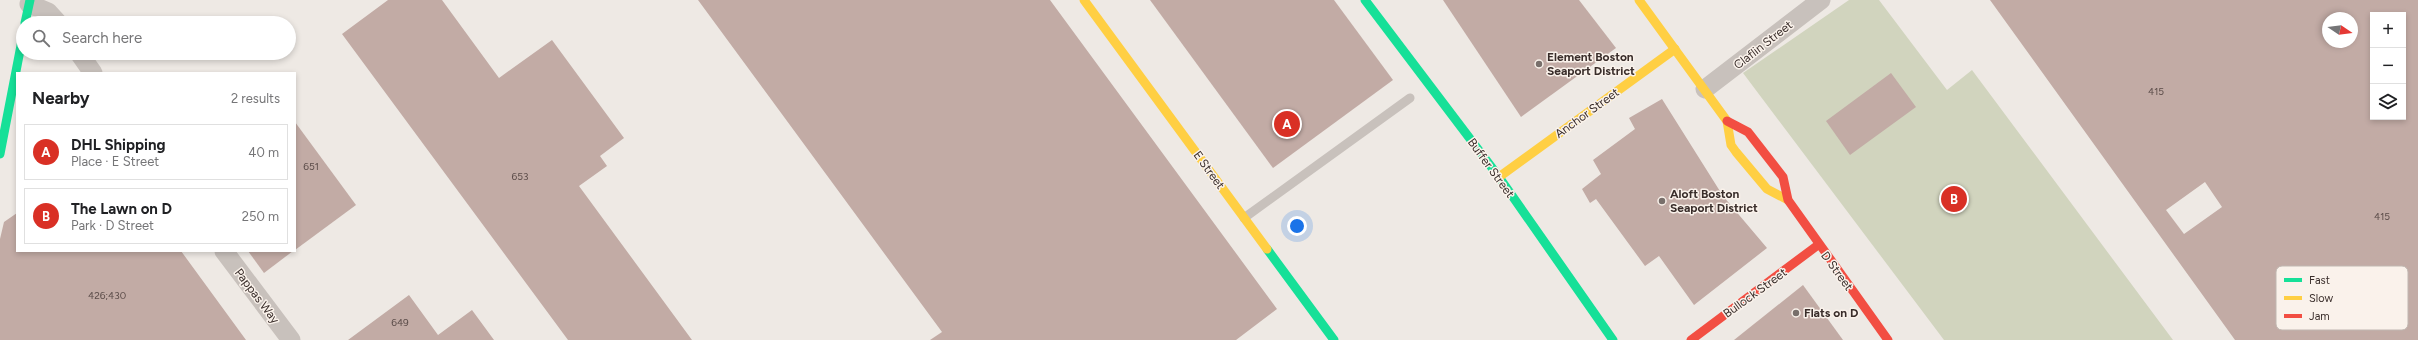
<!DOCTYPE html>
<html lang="en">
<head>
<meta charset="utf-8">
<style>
	:root { --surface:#fff; --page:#f2f2f2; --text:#202124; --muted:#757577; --line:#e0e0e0; --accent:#d93025 }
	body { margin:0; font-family:Figtree,sans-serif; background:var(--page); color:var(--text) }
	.controls { position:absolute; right:12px; top:12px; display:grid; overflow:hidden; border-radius:0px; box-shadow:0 2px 6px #0003 }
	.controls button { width:36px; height:36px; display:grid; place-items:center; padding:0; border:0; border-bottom:1px solid var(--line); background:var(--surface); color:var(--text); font:20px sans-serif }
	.compass { position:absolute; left:2322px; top:12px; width:36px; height:36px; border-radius:50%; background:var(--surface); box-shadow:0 2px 6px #0003; rotate:103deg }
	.you { position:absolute; left:1297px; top:226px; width:14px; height:14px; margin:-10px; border:3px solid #fff; border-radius:50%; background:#1a73e8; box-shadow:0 0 0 6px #1a73e833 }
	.badge { display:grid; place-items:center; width:26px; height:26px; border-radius:50%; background:var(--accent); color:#fff; font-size:13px; font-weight:700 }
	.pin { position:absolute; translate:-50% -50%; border:2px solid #fff; box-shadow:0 1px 4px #0006 }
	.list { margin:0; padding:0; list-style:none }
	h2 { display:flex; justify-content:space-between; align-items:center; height:52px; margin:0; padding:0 16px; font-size:17px }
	h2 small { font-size:13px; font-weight:400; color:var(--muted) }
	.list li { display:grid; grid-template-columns:26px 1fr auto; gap:12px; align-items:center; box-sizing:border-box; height:56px; margin:0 8px 8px; padding:0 8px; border:1px solid var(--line); border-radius:0px }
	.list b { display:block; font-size:15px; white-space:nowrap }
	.list p { margin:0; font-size:13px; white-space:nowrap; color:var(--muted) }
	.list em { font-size:13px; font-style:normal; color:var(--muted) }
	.icon { flex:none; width:22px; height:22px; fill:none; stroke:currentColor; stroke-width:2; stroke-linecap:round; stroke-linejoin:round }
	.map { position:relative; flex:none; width:2418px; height:340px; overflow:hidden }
	.search { position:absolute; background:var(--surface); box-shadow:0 2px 6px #0003; left:16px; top:16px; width:280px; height:44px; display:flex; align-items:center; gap:10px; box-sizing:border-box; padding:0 14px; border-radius:22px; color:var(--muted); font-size:15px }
	.panel { position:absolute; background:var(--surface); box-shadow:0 2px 6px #0003; left:16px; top:72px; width:280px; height:180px; border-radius:0px }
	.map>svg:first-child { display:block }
	.green { fill:#d1d4be }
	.building { fill:#c2aba5; fill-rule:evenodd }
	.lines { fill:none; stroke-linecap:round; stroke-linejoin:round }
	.lane { stroke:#c8c1bc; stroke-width:9 }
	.street { stroke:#c8c1bc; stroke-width:19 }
	.fast { stroke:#16e098; stroke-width:9 }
	.slow { stroke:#ffcf43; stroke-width:9 }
	.jam { stroke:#f24e42; stroke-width:9 }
	.poi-dot { fill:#786f6b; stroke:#faf2eb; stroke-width:1.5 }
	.labels { text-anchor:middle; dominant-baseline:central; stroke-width:3; stroke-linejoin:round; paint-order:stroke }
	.number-label { font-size:10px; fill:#5b4c49 }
	.street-label { font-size:12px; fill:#392d2a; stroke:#faf2eb }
	.poi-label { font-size:12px; font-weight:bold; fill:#392d2a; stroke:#faf2eb; text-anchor:start }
	.key { fill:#faf2eb; stroke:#c0b7b1; stroke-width:1 }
	.key-label { font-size:11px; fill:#392d2a }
</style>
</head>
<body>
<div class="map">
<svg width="2418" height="340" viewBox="0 0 2418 340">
	<rect width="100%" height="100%" fill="#eee9e4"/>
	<polygon class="green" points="1849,0 1879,0 1947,90 1972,70 2173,340 1944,340 1743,73"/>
	<g class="building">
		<polygon points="388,0 442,0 499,78 552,40 624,138 600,156 607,166 579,186 692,340 568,340 342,34"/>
		<polygon points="698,0 1050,0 1277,309 1236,340 930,340 942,332"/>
		<polygon points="1150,0 1334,0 1393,80 1273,168"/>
		<polygon points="1443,0 1579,0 1616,48 1521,117"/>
		<path d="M1990,0H2418V340H2235ZM2373,15H2403V117H2373ZM2328,18H2352V42H2328ZM2205,182L2222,207L2184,234L2166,210Z"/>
		<polygon points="1891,73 1916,107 1850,155 1826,121"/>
		<polygon points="1662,99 1723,196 1767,248 1694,305 1659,256 1645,266 1596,199 1590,203 1582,189 1601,174 1593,160 1635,129 1629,118"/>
		<polygon points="295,122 356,205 295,250"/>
		<polygon points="17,213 17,251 181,251 246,340 0,340 0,239 4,222"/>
		<polygon points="248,251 293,251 264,273"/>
		<polygon points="1803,285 1843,340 1734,340"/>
		<polygon points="409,295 438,335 472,310 494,340 348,340"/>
	</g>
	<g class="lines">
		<polyline class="lane" points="1244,218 1410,98"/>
		<g class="street">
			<polyline points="29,4 48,12 58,23"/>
			<polyline points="79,53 93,73"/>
			<polyline points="1705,89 1821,0"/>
			<polyline points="224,251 291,340"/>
		</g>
		<g class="fast">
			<polyline points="1365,0 1499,177 1613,340"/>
			<polyline points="25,23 30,0"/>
			<polyline points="0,154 23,35"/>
			<polyline points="1267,249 1334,340"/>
		</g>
		<g class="slow">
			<polyline points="1084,0 1267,249"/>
			<polyline points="1639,0 1727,121 1731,145 1736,152 1767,189 1788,200"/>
			<polyline points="1499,177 1675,49"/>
		</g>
		<g class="jam">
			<polyline points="1727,121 1748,132 1783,177 1788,200 1888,340"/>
			<polyline points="1691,340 1818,245"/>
		</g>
	</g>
	<g class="poi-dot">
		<circle cx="1539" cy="64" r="4"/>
		<circle cx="1662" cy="201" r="4"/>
		<circle cx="1796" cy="313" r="4"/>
	</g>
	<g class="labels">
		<g class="number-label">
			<text x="2156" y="91">415</text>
			<text x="311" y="166">651</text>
			<text x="520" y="176">653</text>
			<text x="2382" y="216">415</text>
			<text x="107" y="295">426;430</text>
			<text x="400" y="322">649</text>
		</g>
		<g class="street-label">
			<text transform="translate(1763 45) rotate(-38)">Claflin Street</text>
			<text transform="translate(1587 113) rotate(-36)">Anchor Street</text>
			<text transform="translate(1491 168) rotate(54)">Buffer Street</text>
			<text transform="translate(1209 170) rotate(54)">E Street</text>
			<text transform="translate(1837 271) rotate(54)">D Street</text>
			<text transform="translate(1755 293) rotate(-36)">Bullock Street</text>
			<text transform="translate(257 296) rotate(53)">Pappas Way</text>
		</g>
		<g class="poi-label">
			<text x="1547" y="57">Element Boston<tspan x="1547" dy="14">Seaport District</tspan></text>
			<text x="1670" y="194">Aloft Boston<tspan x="1670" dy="14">Seaport District</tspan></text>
			<text x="1804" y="313">Flats on D</text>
		</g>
	</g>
	<rect x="2276" y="266" width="132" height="64" rx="6" class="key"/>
	<rect x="2284" y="278" width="18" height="4" fill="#16e098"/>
	<rect x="2284" y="296" width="18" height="4" fill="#ffcf43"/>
	<rect x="2284" y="314" width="18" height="4" fill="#f24e42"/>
	<g class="key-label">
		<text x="2309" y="284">Fast</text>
		<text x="2309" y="302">Slow</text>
		<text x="2309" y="320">Jam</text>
	</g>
</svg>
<div class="controls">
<button>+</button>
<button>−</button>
<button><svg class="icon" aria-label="layers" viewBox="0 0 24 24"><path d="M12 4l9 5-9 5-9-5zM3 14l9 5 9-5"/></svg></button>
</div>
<svg class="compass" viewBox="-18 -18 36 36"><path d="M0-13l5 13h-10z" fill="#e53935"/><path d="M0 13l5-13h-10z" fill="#757577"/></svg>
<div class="you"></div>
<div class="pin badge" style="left:1287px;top:124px">A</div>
<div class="pin badge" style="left:1954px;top:199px">B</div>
<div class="search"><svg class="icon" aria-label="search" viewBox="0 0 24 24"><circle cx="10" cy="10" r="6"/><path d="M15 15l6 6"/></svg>Search here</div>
<section class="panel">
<h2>Nearby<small>2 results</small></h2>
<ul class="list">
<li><span class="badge">A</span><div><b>DHL Shipping</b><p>Place · E Street</p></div><em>40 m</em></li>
<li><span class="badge">B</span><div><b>The Lawn on D</b><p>Park · D Street</p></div><em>250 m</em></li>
</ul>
</section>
</div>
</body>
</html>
